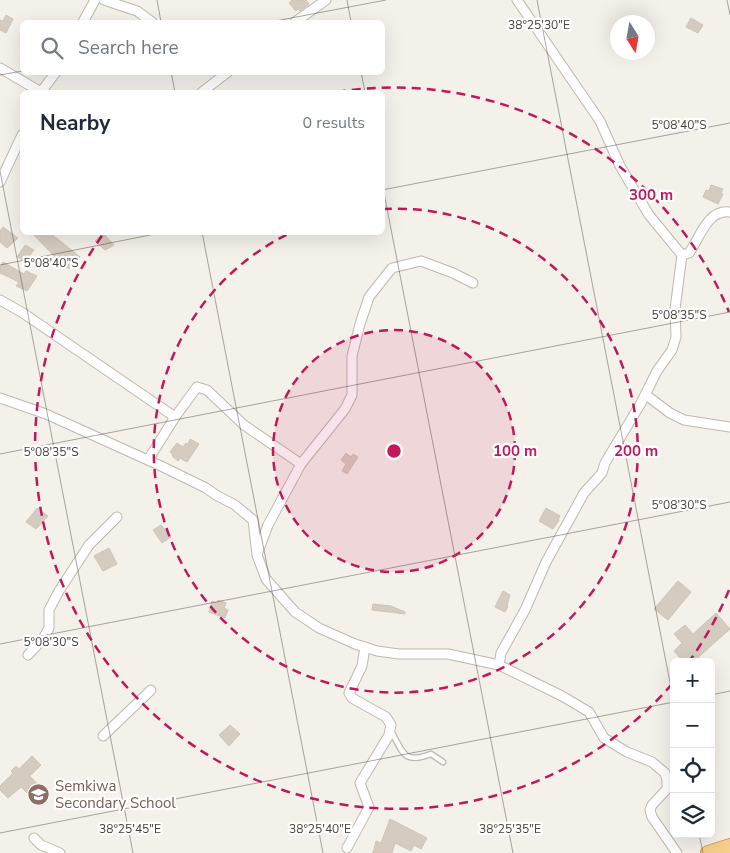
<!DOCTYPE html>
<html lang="en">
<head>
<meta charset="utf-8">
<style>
	:root { --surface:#fff; --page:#f2f2f3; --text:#1f2937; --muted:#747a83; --line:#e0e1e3 }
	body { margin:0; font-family:"Nunito Sans",sans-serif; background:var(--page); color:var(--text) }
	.controls { position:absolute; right:15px; bottom:15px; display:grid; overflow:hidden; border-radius:8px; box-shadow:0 5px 20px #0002 }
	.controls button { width:45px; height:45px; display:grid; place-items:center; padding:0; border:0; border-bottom:1px solid var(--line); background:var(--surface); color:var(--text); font:25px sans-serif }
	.compass { position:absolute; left:610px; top:15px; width:45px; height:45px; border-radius:50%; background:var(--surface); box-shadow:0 5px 20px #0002; rotate:169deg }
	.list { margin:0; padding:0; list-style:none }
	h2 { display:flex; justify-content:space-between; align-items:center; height:65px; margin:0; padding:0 20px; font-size:21px }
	h2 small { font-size:16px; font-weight:400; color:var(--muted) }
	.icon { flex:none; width:28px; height:28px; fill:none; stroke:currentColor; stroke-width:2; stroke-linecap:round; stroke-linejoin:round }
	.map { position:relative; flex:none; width:730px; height:853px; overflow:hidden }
	.search { position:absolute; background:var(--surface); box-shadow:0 5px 20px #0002; left:20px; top:20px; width:365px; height:55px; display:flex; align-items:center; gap:12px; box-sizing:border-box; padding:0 18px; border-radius:8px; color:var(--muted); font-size:19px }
	.panel { position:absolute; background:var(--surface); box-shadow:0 5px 20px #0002; left:20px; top:90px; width:365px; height:145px; border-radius:8px }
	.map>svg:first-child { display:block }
	.building { fill:#d5ccc1; stroke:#d0c3b4 }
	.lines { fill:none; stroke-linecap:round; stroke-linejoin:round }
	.service-casing { stroke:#bfb8ae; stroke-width:7 }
	.minor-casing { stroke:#bfb8ae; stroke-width:11 }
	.trunk-casing { stroke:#d49645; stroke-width:16 }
	.service { stroke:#fff; stroke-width:4.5 }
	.minor { stroke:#fff; stroke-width:9 }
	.trunk { stroke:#f6ce8a; stroke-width:14 }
	.ticks { fill:none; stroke:#484139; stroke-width:1; stroke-opacity:0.45 }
	.ring { fill:none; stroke:#c2185b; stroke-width:2.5; stroke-dasharray:9 6 }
	.labels { text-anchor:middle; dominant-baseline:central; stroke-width:4.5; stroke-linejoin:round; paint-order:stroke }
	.education-label { font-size:15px; fill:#785e54; stroke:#fff; text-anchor:start }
	.ticks-label { font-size:12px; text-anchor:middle; fill:#484139; stroke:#fff; stroke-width:4.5; stroke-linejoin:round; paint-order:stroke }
	.centre { fill:#c2185b; stroke:#fff; stroke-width:2.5 }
	.ring-label { font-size:15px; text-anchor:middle; font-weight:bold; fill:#c2185b; stroke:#fff; stroke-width:4.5; stroke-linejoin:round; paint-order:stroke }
</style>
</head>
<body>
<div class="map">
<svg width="730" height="853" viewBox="0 0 730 853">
	<rect width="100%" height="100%" fill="#f4f1eb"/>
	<g class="building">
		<polygon points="292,0 306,0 309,4 300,11 298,9 296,11 289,3"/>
		<polygon points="6,15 13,19 6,33 0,30 0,20 3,21"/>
		<polygon points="691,18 703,25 698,33 686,27"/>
		<polygon points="711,185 723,189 721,193 723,194 718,204 703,197 706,190 709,191"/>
		<polygon points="3,227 18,238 7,248 0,242 0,231"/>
		<polygon points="31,232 49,232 80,257 69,269 57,259"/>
		<polygon points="103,233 114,245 105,250 95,241"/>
		<polygon points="25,245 34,250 25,261 17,257"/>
		<polygon points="3,262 24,274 26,271 37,276 27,291 16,286 19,282 0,273 0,267"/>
		<polygon points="190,439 199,444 187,462 180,458 178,461 172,456 173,455 170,452 177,443 183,447 186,443 188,444"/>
		<polygon points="346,453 351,457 353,454 358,457 347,474 342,471 346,464 341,460"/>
		<polygon points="37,508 48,516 36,529 26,522"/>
		<polygon points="546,508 560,516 558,520 559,520 553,529 539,521"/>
		<polygon points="161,525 171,537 162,543 153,530"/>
		<polygon points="109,548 117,564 103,571 94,556"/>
		<polygon points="678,581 691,592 668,620 654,609"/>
		<polygon points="503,591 510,595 507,605 508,606 505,612 495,607"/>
		<polygon points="218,600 226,603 224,608 228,610 225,618 209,612 212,601 217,603"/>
		<polygon points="373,604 391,606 405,612 405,614 372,610"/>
		<polygon points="716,613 730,629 693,662 684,662 674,651 682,643 674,634 685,625 693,634"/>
		<polygon points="230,725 240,734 229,746 219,735"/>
		<polygon points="32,756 41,765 30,776 39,786 29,795 21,787 8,798 0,790 0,786 13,773 11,771 16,766 19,769"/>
		<polygon points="390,819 427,838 421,849 414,845 411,851 395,843 392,853 373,853 376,841 381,843"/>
	</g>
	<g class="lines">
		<defs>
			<path id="service" d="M391,731C403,751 402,765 431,754L443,762"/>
			<g id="minor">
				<polyline points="104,0 137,11 152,22"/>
				<path d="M517,0L600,121L620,166L649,215L682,255L689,253C700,238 707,209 730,212"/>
				<polyline points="83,22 95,0"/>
				<polyline points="295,22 326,0"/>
				<polyline points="0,68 41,92"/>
				<polyline points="41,92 56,72"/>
				<polyline points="202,92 228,72"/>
				<polyline points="0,182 22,135"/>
				<polyline points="0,300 23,313 175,417 197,387 207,390 244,425 301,464 268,525 258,552"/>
				<polyline points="646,395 670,413 684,420 730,427"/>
				<polyline points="0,398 46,414 161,466 206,488 216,495 235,505 253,520 257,555 266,579 295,612 319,628 355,644 377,651 399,654 448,654 499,665 562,696 589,712 604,738 627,752 652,762 665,773 667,780 667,789 652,805 650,810 652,817 677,853"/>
				<polyline points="148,460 175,417"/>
				<polyline points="301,464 345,409 352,395 352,356 360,324 369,297 392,268 421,261 453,273 473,283"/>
				<polyline points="28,655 43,639 49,628 49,610 59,591 89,545 117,517"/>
				<polyline points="499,665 501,653 525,610 546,562 584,493 602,473 605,463 641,403 657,371 672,350 676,337 675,309 682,255"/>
				<polyline points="103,736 151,690"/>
				<polyline points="34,838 41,845 60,853"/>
				<polyline points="347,848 369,807 360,783 389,735 391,725 386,717 352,698 349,693 362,666 365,647"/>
			</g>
			<polyline id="trunk" points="708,853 730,846"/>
		</defs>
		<use href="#service" class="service-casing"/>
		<use href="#minor" class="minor-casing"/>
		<use href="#trunk" class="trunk-casing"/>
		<use href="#service" class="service"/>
		<use href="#minor" class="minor"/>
		<use href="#trunk" class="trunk"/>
	</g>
	<path class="ticks" d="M157,0L161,22M347,0L351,22M537,0L674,703M727,0L730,15M270,22L386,0M171,72L175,92M361,72L365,92M0,75L22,71M0,171L133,853M382,183L513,853M382,190L730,123M202,232L323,853M0,265L165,232M0,454L730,312M0,644L730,502M711,695L730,691M0,833L674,702M699,834L703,853"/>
	<circle cx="394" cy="451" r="121" fill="#c2185b" fill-opacity=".12"/>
	<g class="ring">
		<circle cx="394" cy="451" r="121"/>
		<path d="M383 209A242 242 0 1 1 290 233"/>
		<path d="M729 590A363 363 0 0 1 691 659M672 684A363 363 0 0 1 104 233M337 92A363 363 0 0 1 729 312"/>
	</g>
	<defs>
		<symbol id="school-disc" viewBox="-11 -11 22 22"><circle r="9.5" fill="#8d6e63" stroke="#fff"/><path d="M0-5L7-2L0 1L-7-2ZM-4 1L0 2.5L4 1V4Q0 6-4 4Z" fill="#fff"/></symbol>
	</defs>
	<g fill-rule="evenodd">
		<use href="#school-disc" x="26" y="782" width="25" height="25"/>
	</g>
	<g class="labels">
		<g class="education-label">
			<text x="55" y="786">Semkiwa<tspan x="55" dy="17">Secondary School</tspan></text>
		</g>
	</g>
	<g class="ticks-label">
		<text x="539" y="29">38°25'30"E</text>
		<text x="679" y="129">5°08'40"S</text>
		<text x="51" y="267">5°08'40"S</text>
		<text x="679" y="319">5°08'35"S</text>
		<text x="51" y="456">5°08'35"S</text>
		<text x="679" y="509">5°08'30"S</text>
		<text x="51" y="646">5°08'30"S</text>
		<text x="130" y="833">38°25'45"E</text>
		<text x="320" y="833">38°25'40"E</text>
		<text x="510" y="833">38°25'35"E</text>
	</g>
	<circle cx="394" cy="451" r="8" class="centre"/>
	<g class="ring-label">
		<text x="651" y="200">300 m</text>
		<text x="515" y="456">100 m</text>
		<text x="636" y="456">200 m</text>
	</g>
</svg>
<div class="controls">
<button>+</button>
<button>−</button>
<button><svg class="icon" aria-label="locate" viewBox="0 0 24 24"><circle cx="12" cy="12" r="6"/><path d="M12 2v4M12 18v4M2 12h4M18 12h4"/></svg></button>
<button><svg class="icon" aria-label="layers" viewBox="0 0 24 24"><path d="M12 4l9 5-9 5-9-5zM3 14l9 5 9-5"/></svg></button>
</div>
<svg class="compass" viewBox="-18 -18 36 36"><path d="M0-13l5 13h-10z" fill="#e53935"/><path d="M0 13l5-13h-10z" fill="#747a83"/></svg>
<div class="search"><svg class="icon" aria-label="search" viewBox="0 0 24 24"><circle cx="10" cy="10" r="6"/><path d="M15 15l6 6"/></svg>Search here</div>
<section class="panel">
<h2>Nearby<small>0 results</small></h2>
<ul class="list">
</ul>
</section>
</div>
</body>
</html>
